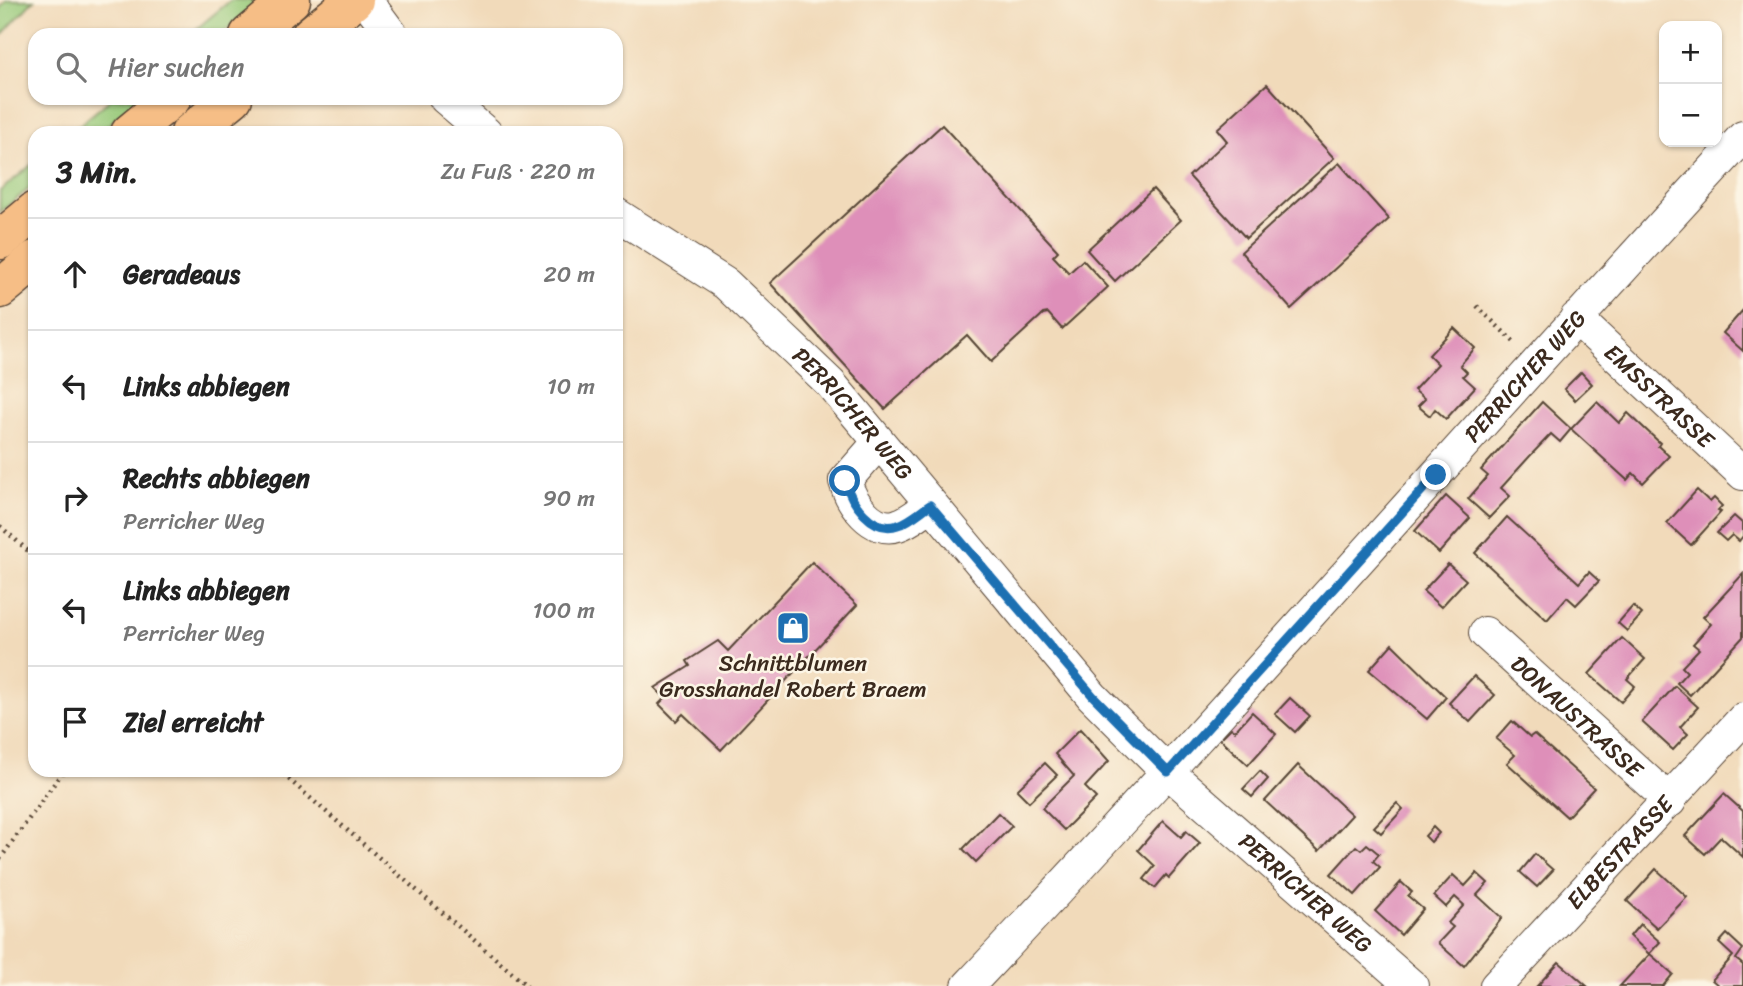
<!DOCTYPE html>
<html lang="de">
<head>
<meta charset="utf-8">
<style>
	:root { --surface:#fff; --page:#f6f6f6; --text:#222; --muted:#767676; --line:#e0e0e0 }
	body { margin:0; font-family:Sriracha,sans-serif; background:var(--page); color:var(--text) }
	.controls { position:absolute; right:21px; top:21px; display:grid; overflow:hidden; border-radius:14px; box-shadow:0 2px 5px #0004 }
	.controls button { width:63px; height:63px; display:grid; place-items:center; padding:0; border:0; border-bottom:2px solid var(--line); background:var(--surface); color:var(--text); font:35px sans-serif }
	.stop { position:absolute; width:21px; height:21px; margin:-16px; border:5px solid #1f6fb2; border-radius:50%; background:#fff }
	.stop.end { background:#1f6fb2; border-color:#fff; box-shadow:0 2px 7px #0008 }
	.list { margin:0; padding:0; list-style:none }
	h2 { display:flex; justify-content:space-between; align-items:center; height:91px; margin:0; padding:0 28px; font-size:30px }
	h2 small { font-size:23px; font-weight:400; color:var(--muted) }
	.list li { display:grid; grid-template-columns:46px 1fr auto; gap:21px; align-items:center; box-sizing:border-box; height:112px; padding:0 28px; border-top:2px solid var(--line) }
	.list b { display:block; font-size:26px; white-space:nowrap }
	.list p { margin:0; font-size:23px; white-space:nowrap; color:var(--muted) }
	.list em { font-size:23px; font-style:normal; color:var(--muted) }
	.icon { flex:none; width:38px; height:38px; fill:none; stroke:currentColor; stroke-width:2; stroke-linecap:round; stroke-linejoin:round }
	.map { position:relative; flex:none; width:1743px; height:986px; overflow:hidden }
	.search { position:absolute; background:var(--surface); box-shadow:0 2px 5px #0004; left:28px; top:28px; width:595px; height:77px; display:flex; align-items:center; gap:18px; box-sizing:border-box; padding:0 24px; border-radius:21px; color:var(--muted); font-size:26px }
	.panel { position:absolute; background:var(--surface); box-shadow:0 2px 5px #0004; left:28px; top:126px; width:595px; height:651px; border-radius:21px }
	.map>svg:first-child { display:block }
	.green { fill:#97c979; stroke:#697a4c; stroke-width:2 }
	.building { fill:#de8fb9 }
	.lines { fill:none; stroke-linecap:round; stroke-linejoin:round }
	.minor-casing { stroke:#564435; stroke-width:34 }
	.major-casing { stroke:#564435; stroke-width:41 }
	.path { stroke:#564435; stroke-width:4.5; stroke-dasharray:2 5; stroke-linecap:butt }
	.minor { stroke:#fff; stroke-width:32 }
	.major { stroke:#f6be86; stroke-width:38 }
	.route { stroke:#1f6fb2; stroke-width:9 }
	.labels { text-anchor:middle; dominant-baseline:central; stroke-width:5; stroke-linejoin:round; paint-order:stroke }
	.street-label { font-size:23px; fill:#3b2a1e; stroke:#fcf5e5 }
	.poi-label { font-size:23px; fill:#3b2a1e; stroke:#fcf5e5 }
</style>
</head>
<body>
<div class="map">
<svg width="1743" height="986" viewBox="0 0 1743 986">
	<rect width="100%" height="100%" fill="#fcf5e5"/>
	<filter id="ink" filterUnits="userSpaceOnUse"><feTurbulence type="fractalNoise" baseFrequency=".0143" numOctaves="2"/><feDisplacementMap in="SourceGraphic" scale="14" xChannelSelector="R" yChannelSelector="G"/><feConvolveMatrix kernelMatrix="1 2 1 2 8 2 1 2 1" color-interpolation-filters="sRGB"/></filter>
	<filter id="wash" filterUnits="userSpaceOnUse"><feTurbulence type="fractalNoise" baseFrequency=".00686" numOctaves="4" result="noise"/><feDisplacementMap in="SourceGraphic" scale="28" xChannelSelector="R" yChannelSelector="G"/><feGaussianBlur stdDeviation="1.57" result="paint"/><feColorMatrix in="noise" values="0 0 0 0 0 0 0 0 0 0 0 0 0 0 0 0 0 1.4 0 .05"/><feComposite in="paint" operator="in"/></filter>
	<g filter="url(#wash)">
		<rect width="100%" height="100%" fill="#f1daba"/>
		<g class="green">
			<polygon points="7,0 34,0 0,37 0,8"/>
			<polygon points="231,0 263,0 220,35 189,35"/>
			<polygon points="112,98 142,98 98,133 70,133"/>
			<polygon points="35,162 35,184 0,212 0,191"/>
		</g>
		<g id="blocks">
			<g class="building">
				<polygon points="1267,84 1334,158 1246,238 1189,176 1227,141 1217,129"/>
				<polygon points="942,125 1058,251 1053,256 1069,273 1083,260 1108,287 1062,329 1048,313 1043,314 991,362 967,335 885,409 770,283"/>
				<polygon points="1339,163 1389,219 1291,309 1241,252"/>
				<polygon points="1153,189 1181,220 1115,281 1087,250"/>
				<polygon points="1743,310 1743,351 1723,333"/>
				<polygon points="1454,328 1475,348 1460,365 1467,372 1463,376 1475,387 1446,419 1435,409 1430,416 1418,406 1425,399 1414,390 1438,364 1429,355"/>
				<polygon points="1581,372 1592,384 1575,400 1564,389"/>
				<polygon points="1542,402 1571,429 1560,442 1551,434 1530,456 1501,488 1510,496 1489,518 1468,499 1488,476 1481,470"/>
				<polygon points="1597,402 1619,423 1628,413 1660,443 1658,446 1669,456 1643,483 1633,473 1627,480 1571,429"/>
				<polygon points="1697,490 1710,502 1714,498 1722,506 1718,510 1721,512 1691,545 1667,523"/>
				<polygon points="1446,496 1470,518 1439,553 1415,531"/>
				<polygon points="1734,516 1743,524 1743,536 1739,541 1732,535 1726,541 1717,533"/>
				<polygon points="1507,517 1579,583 1589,572 1599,581 1576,605 1567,597 1547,620 1475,553"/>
				<polygon points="812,562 857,605 721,750 683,714 676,721 659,704 665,698 655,688 690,666 687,661 718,641 728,651"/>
				<polygon points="1448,564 1466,580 1441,607 1423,591"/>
				<polygon points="1743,574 1743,637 1690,695 1677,683 1687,672 1682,667 1699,649 1693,644 1711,624 1703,617"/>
				<polygon points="1633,606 1642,614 1627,631 1618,623"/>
				<polygon points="1622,638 1645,659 1627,679 1635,686 1621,702 1589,674"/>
				<polygon points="1392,644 1446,697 1427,719 1369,670"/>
				<polygon points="1474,676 1495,695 1470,722 1449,703"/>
				<polygon points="1675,686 1698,707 1680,727 1688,734 1673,750 1642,722"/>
				<polygon points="1290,698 1310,716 1295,732 1275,714"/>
				<polygon points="1252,712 1276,734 1248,765 1220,739 1231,728 1235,731"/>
				<polygon points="1512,721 1530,737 1534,734 1594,788 1567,817 1507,763 1515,755 1496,739"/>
				<polygon points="1080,729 1109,761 1085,787 1096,798 1064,830 1042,808 1074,776 1055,754"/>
				<polygon points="1045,763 1057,775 1029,802 1017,790"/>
				<polygon points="1298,765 1352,815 1319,851 1265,801"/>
				<polygon points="1260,771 1268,779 1252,797 1243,789"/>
				<polygon points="1724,794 1743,811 1743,857 1721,837 1705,854 1685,836"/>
				<polygon points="1397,803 1403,809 1381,833 1374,827"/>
				<polygon points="998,813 1012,826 976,862 963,849"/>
				<polygon points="1163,821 1181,837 1186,831 1200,843 1169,878 1166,875 1155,888 1144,879 1155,866 1138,850"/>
				<polygon points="1433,827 1439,833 1431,842 1425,836"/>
				<polygon points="1367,844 1379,854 1373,861 1380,867 1355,895 1331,874 1356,846 1361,850"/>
				<polygon points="1535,854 1553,870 1537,887 1520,872"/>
				<polygon points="1656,869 1687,897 1657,928 1627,901"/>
				<polygon points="1477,873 1488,883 1477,895 1502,918 1464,966 1438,943 1453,927 1448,923 1464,905 1455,897 1446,907 1434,896 1453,875 1465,886"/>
				<polygon points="1401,882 1412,892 1408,896 1423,909 1401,935 1375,911"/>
				<polygon points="1640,924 1660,942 1649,954 1630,936"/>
				<polygon points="1727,934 1743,949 1736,959 1743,965 1743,986 1719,986 1712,980 1733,956 1719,943"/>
				<polygon points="1650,954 1673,974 1663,986 1620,986"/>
				<polygon points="1559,962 1587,986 1537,986"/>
			</g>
		</g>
	</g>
	<g filter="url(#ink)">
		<use href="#blocks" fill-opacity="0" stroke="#564435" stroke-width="2"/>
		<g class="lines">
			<defs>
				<g id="minor">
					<polyline points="366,0 392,35"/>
					<polyline points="445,98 486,133"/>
					<path id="s1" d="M616,214L726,284L830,383L1092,696L1168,772L1412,986"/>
					<path id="s2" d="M1576,318L1743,474"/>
					<path d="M879,442L845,481C851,502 872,534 898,525C909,522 921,511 931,505"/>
					<path id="s3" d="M1485,633L1670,801"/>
					<path id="s4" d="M968,986C1231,708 1483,418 1743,137"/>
					<path id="s5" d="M1496,986L1743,719"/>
				</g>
				<g id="major">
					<polyline points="249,35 291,0"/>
					<polyline points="311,35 354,0"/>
					<polyline points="130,133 172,98"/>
					<polyline points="190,133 233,98"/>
					<polyline points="0,240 35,211"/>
					<polyline points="0,289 35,260"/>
				</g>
			</defs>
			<use href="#minor" class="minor-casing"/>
			<use href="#major" class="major-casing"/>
			<g class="path">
				<polyline points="1477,306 1515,343"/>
				<polyline points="0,526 35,557"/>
				<polyline points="278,770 527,986"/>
				<polyline points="0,859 64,770"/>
			</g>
			<use href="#minor" class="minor"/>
			<use href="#major" class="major"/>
		</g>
	</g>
	<g class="lines" filter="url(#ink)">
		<path class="route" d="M845,481C851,502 872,534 898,525C909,522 921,511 930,505L1093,696L1168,772L1436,475"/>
	</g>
	<defs>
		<symbol id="shop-square" viewBox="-11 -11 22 22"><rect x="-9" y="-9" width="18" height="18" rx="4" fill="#1f6fb2" stroke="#fcf5e5"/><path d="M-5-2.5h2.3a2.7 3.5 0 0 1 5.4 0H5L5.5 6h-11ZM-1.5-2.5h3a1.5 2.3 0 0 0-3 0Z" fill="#fff"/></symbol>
	</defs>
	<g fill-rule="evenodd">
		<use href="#shop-square" x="774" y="609" width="38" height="38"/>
	</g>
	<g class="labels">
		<g class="street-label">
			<text stroke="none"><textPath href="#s4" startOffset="826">PERRICHER WEG</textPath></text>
			<text stroke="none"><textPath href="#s2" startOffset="114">EMSSTRASSE</textPath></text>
			<text stroke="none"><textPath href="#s1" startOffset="312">PERRICHER WEG</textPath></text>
			<text stroke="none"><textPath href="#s3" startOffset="124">DONAUSTRASSE</textPath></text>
			<text stroke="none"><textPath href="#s5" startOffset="182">ELBESTRASSE</textPath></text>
			<text stroke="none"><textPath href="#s1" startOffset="973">PERRICHER WEG</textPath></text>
		</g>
		<g class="poi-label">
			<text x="793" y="663">Schnittblumen<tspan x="793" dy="26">Grosshandel Robert Braem</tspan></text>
		</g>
	</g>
</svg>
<div class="controls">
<button>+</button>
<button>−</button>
</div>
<div class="stop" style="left:845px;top:481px"></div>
<div class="stop end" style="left:1436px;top:475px"></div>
<div class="search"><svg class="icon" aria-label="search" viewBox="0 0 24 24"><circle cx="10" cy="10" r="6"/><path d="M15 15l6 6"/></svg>Hier suchen</div>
<section class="panel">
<h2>3 Min.<small>Zu Fuß · 220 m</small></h2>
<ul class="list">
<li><svg class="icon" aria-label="ahead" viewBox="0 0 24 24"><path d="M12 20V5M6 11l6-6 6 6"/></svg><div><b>Geradeaus</b></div><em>20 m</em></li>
<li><svg class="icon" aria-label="left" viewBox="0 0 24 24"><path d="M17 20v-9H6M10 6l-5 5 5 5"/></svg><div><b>Links abbiegen</b></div><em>10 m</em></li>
<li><svg class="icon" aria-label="right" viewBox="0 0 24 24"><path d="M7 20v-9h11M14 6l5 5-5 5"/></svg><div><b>Rechts abbiegen</b><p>Perricher Weg</p></div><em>90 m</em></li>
<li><svg class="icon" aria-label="left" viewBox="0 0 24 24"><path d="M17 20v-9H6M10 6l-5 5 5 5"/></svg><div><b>Links abbiegen</b><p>Perricher Weg</p></div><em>100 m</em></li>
<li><svg class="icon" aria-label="arrive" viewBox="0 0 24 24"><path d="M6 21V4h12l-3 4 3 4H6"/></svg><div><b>Ziel erreicht</b></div></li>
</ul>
</section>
</div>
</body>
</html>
